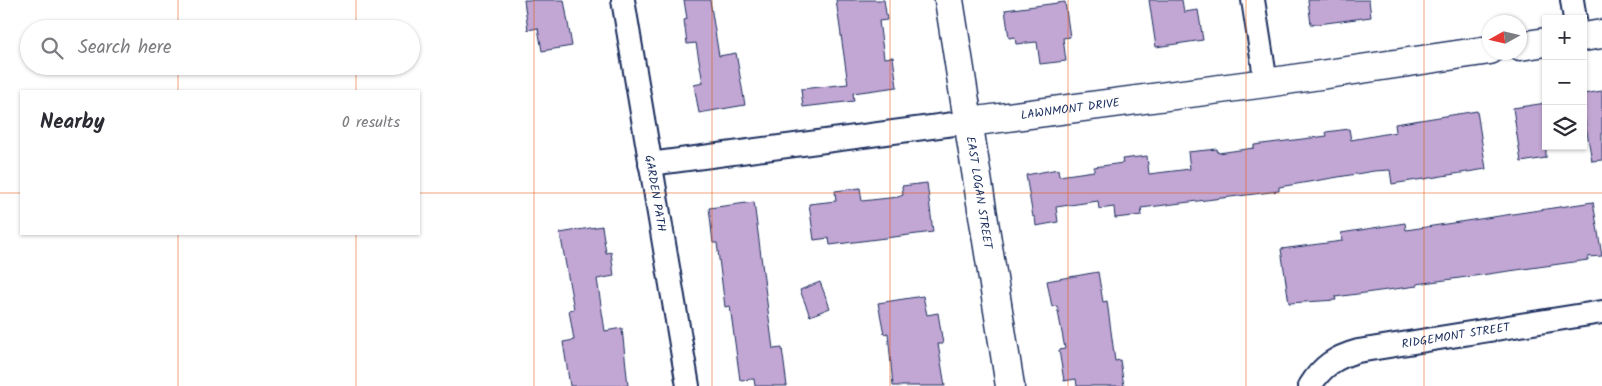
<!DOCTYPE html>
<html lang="en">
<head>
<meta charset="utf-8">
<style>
	:root { --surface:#fff; --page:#f7f7f7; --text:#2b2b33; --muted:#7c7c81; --line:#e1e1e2 }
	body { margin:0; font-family:Kalam,sans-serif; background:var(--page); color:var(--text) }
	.controls { position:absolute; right:15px; top:15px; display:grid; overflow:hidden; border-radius:0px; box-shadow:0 1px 4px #0004 }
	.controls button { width:45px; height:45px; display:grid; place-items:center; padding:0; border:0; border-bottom:1px solid var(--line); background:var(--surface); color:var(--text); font:25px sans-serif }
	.compass { position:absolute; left:1482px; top:15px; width:45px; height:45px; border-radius:50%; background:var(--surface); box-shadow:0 1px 4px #0004; rotate:262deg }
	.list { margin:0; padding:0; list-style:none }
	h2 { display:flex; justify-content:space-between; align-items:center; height:65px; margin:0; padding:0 20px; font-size:21px }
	h2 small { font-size:16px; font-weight:400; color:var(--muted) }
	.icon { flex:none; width:28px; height:28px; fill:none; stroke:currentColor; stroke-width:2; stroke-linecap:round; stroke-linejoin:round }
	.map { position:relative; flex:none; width:1602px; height:386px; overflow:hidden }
	.search { position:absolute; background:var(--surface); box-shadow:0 1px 4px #0004; left:20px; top:20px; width:400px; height:55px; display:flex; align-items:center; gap:12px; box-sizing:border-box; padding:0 18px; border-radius:28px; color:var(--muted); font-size:19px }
	.panel { position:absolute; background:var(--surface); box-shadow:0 1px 4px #0004; left:20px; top:90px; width:400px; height:145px; border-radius:0px }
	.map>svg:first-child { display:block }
	.building { fill:#c2a6d3; stroke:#1b2f5e }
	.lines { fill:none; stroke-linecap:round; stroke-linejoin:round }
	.minor-casing { stroke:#1b2f5e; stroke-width:26 }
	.tertiary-casing { stroke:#1b2f5e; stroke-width:31 }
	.minor { stroke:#fff; stroke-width:22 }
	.tertiary { stroke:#fff; stroke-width:28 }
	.grid { fill:none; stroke:#e8590c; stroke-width:1; stroke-opacity:0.55 }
	.labels { text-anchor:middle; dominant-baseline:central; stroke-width:4.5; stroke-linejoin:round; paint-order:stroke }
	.street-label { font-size:12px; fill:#1b2f5e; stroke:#fff }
</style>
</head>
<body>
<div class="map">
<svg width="1602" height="386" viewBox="0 0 1602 386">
	<rect width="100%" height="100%" fill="#fff"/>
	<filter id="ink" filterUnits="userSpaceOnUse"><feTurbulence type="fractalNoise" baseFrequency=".02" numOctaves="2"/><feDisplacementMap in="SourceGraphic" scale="10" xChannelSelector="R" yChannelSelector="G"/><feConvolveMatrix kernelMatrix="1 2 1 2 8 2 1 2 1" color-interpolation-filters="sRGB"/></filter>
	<g filter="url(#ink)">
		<g class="building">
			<polygon points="524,0 564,0 572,46 542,51 538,28 528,30"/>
			<polygon points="684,0 710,0 719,56 736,53 745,105 699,113 694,85 703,83 696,43 687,44 684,20 687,19"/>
			<polygon points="836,0 884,0 887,20 879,21 884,58 893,57 897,87 853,93 854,101 803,107 801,89 848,84"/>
			<polygon points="1149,0 1182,0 1184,12 1198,10 1203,40 1156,47"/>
			<polygon points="1308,0 1369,0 1371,17 1311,25"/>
			<polygon points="1065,2 1070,37 1063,38 1066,61 1040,64 1037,42 1016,44 1015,37 1009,38 1005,10"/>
			<polygon points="1602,91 1602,160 1592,161 1583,109 1583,94"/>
			<polygon points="1546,103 1546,158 1521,162 1513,108"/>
			<polygon points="1477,111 1486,169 1392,184 1390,170 1374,171 1279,187 1279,191 1141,208 1142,215 1115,218 1114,207 1099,209 1098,201 1056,207 1058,222 1036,226 1035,217 1033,217 1026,175 1058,169 1059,176 1094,171 1094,167 1123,163 1122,159 1147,156 1149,174 1190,169 1188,152 1217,149 1218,153 1254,148 1254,145 1327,136 1326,132 1349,129 1351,140 1396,132 1395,124"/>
			<polygon points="927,183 933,232 830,245 829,238 814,240 809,204 836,201 835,191 860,188 862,201 898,197 903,195 902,186"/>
			<polygon points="754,202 773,349 782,348 787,386 755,386 754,379 740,380 730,306 725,307 717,243 713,243 709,208"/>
			<polygon points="1593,202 1602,256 1588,257 1588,260 1431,282 1417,284 1417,286 1335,297 1336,300 1289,303 1281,249 1342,241 1341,233 1405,223 1406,230"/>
			<polygon points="602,226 606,253 611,252 614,276 597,279 605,331 622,328 628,386 570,386 563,342 574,340 569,310 574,309 560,233"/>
			<polygon points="1098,272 1103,302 1107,301 1115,361 1120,360 1124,386 1077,386 1076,379 1064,381 1059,350 1065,349 1057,306 1052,307 1047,281"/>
			<polygon points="820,282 830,308 810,316 800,290"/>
			<polygon points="923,296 927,315 938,313 943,344 938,344 945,386 893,386 888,333 884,334 878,303"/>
		</g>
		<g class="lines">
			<defs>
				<g id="minor">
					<path id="s1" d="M623,0L688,386"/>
					<polyline points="1253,0 1266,83"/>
					<polyline points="1572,0 1575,19"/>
					<polyline points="650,164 969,122"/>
					<path id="s2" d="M1310,386C1322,366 1336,357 1358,351L1602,312"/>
				</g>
				<g id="tertiary">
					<path id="s3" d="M949,0L1010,386"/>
					<polyline points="1583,37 1602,34"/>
					<polyline points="1520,46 1546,42"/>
					<path id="s4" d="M969,122L1266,83L1490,50"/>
				</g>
			</defs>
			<use href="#minor" class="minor-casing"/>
			<use href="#tertiary" class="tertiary-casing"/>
			<use href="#minor" class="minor"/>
			<use href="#tertiary" class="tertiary"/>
		</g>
	</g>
	<path class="grid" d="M178,0V29M356,0V29M534,0V386M712,0V386M890,0V386M1068,0V386M1246,0V386M1424,0V386M178,66V91M356,66V91M0,193H21M419,193H1602M178,234V386M356,234V386"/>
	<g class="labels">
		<g class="street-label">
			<text stroke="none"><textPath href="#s4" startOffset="102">LAWNMONT DRIVE</textPath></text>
			<text stroke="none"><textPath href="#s1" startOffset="196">GARDEN PATH</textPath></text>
			<text stroke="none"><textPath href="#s3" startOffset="195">EAST LOGAN STREET</textPath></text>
			<text stroke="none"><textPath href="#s2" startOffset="160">RIDGEMONT STREET</textPath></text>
		</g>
	</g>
</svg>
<div class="controls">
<button>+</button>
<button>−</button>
<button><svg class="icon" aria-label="layers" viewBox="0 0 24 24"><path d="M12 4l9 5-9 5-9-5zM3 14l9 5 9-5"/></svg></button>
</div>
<svg class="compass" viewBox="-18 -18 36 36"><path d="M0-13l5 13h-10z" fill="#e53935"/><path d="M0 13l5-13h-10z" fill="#7c7c81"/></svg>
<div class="search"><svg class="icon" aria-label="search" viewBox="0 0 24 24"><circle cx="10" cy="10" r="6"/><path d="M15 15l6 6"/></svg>Search here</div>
<section class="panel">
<h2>Nearby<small>0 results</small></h2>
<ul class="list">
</ul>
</section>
</div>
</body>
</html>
